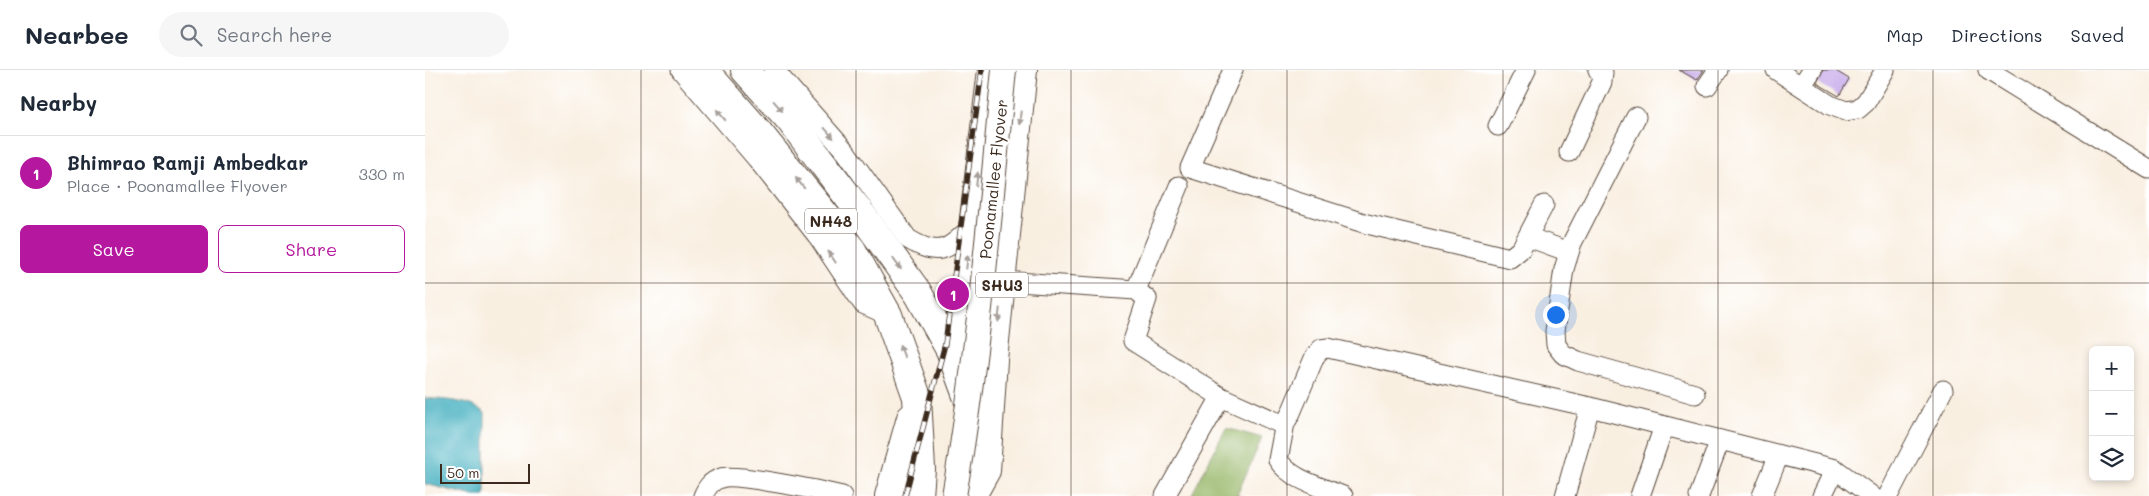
<!DOCTYPE html>
<html lang="en">
<head>
<meta charset="utf-8">
<style>
	:root { --surface:#fff; --page:#f6f6f7; --text:#1f2937; --muted:#747a83; --line:#e0e1e3; --accent:#b5179e }
	body { margin:0; font-family:Mali,sans-serif; background:var(--page); color:var(--text) }
	.controls { position:absolute; right:15px; bottom:15px; display:grid; overflow:hidden; border-radius:8px; box-shadow:0 2px 8px #0003 }
	.controls button { width:45px; height:45px; display:grid; place-items:center; padding:0; border:0; border-bottom:1px solid var(--line); background:var(--surface); color:var(--text); font:25px sans-serif }
	.scale { position:absolute; left:15px; bottom:12px; width:90px; box-sizing:border-box; padding-left:5px; border:2px solid #3b2a1e; border-top:0; font-size:14px; line-height:18px; white-space:nowrap; color:#3b2a1e; -webkit-text-stroke:4px #fff; paint-order:stroke }
	.you { position:absolute; left:1130px; top:244px; width:18px; height:18px; margin:-12px; border:4px solid #fff; border-radius:50%; background:#1a73e8; box-shadow:0 0 0 8px #1a73e833 }
	.badge { display:grid; place-items:center; width:32px; height:32px; border-radius:50%; background:var(--accent); color:#fff; font-size:16px; font-weight:700 }
	.pin { position:absolute; translate:-50% -50%; border:2px solid #fff; box-shadow:0 1px 5px #0006 }
	.list { margin:0; padding:0; list-style:none }
	h2 { display:flex; justify-content:space-between; align-items:center; height:65px; margin:0; padding:0 20px; font-size:21px }
	h2 small { font-size:16px; font-weight:400; color:var(--muted) }
	.list li { display:grid; grid-template-columns:32px 1fr auto; gap:15px; align-items:center; box-sizing:border-box; height:75px; padding:0 20px; border-top:1px solid var(--line) }
	.list b { display:block; font-size:19px; white-space:nowrap }
	.list p { margin:0; font-size:16px; white-space:nowrap; color:var(--muted) }
	.list em { font-size:16px; font-style:normal; color:var(--muted) }
	.actions { display:flex; gap:10px; padding:15px 20px }
	.actions a { flex:1; padding:11px 0; border:1px solid var(--accent); border-radius:8px; text-align:center; font-size:18px; color:var(--accent) }
	.actions .main { background:var(--accent); color:#fff }
	.icon { flex:none; width:28px; height:28px; fill:none; stroke:currentColor; stroke-width:2; stroke-linecap:round; stroke-linejoin:round }
	.map { position:relative; flex:none; width:1724px; height:426px; overflow:hidden }
	header { display:flex; align-items:center; gap:30px; box-sizing:border-box; height:70px; padding:0 25px; background:var(--surface); border-bottom:1px solid var(--line) }
	header strong { font-size:24px }
	nav { display:flex; gap:28px; margin-inline-start:auto; font-size:18px }
	.search { width:350px; height:45px; background:var(--page); display:flex; align-items:center; gap:12px; box-sizing:border-box; padding:0 18px; border-radius:28px; color:var(--muted); font-size:19px }
	main { display:flex }
	aside { flex:1; background:var(--surface) }
	.map>svg:first-child { display:block }
	.forest { fill:#98b769; stroke:#6a7044 }
	.water { fill:#42afbf; stroke:#3e6c6e }
	.building { fill:#cbb1ec }
	.lines { fill:none; stroke-linecap:round; stroke-linejoin:round }
	.minor-casing { stroke:#58483b; stroke-width:21 }
	.major-casing { stroke:#58483b; stroke-width:26 }
	.highway-casing { stroke:#58483b; stroke-width:30 }
	.minor { stroke:#fff; stroke-width:19 }
	.major { stroke:#fff; stroke-width:24 }
	.highway { stroke:#fff; stroke-width:28 }
	.rail-casing { stroke:#3b2a1e; stroke-width:5.5 }
	.rail { stroke:#fff; stroke-width:4; stroke-dasharray:11; stroke-linecap:butt }
	.major-bridge-casing { stroke:#58483b; stroke-width:26; stroke-linecap:butt }
	.major-bridge { stroke:#fff; stroke-width:24 }
	.oneway { fill:#a79f9a }
	.grid { fill:none; stroke:#3b2a1e; stroke-width:1; stroke-opacity:0.55 }
	.labels { text-anchor:middle; dominant-baseline:central; stroke-width:5; stroke-linejoin:round; paint-order:stroke }
	.shield { fill:#fff; stroke:#766a62; stroke-width:1 }
	.shield-label { font-size:15px; font-weight:bold; fill:#3b2a1e }
	.street-label { font-size:16px; fill:#3b2a1e; stroke:#fff }
</style>
</head>
<body>
<header>
<strong>Nearbee</strong>
<div class="search"><svg class="icon" aria-label="search" viewBox="0 0 24 24"><circle cx="10" cy="10" r="6"/><path d="M15 15l6 6"/></svg>Search here</div>
<nav><a>Map</a><a>Directions</a><a>Saved</a></nav>
</header>
<main>
<aside>
<h2>Nearby<small></small></h2>
<ul class="list">
<li><span class="badge">1</span><div><b>Bhimrao Ramji Ambedkar</b><p>Place · Poonamallee Flyover</p></div><em>330 m</em></li>
</ul>
<div class="actions"><a class="main">Save</a><a>Share</a></div>
</aside>
<div class="map">
<svg width="1724" height="426" viewBox="0 0 1724 426">
	<rect width="100%" height="100%" fill="#fff"/>
	<filter id="ink" filterUnits="userSpaceOnUse"><feTurbulence type="fractalNoise" baseFrequency=".02" numOctaves="2"/><feDisplacementMap in="SourceGraphic" scale="10" xChannelSelector="R" yChannelSelector="G"/><feConvolveMatrix kernelMatrix="1 2 1 2 8 2 1 2 1" color-interpolation-filters="sRGB"/></filter>
	<filter id="wash" filterUnits="userSpaceOnUse"><feTurbulence type="fractalNoise" baseFrequency=".0096" numOctaves="4" result="noise"/><feDisplacementMap in="SourceGraphic" scale="20" xChannelSelector="R" yChannelSelector="G"/><feGaussianBlur stdDeviation="1.12" result="paint"/><feColorMatrix in="noise" values="0 0 0 0 0 0 0 0 0 0 0 0 0 0 0 0 0 1.4 0 .05"/><feComposite in="paint" operator="in"/></filter>
	<g filter="url(#wash)">
		<rect width="100%" height="100%" fill="#f9efe1"/>
		<polygon class="forest" points="801,358 837,368 812,425 815,426 766,426"/>
		<path class="water" d="M0,328C20,330 44,330 60,343V426H49L0,414Z"/>
		<g id="blocks">
			<g class="building">
				<polygon points="1254,0 1279,0 1272,10"/>
				<polygon points="1398,0 1409,0 1424,9 1414,26 1392,13"/>
			</g>
		</g>
	</g>
	<g filter="url(#ink)">
		<use href="#blocks" fill-opacity="0" stroke="#58483b" stroke-width="1"/>
		<g class="lines">
			<defs>
				<g id="minor">
					<polyline points="256,0 332,89 394,168 438,234 463,245"/>
					<path d="M349,0L421,82L483,169C513,187 523,181 546,157"/>
					<polyline points="808,0 765,98 942,154 1085,188 1096,179 1119,135"/>
					<polyline points="1351,0 1405,35 1421,41 1433,39 1441,32 1460,0"/>
					<polyline points="1563,0 1724,99"/>
					<polyline points="1377,15 1387,0"/>
					<polyline points="1282,16 1293,0"/>
					<polyline points="1211,47 1147,173 1139,199 1130,261 1131,275 1138,284 1153,291 1270,324"/>
					<polyline points="1073,56 1101,0"/>
					<polyline points="1144,82 1177,12 1178,3 1173,0"/>
					<polyline points="1103,167 1144,182"/>
					<polyline points="578,211 711,220 722,229 708,271 796,327 854,353 860,353 865,345 890,286 896,279 903,278 1165,337 1410,399 1447,426"/>
					<polyline points="711,220 754,116"/>
					<path d="M860,353L853,390C866,410 897,417 918,426"/>
					<path d="M278,426C282,417 286,411 296,408C309,403 398,421 417,426"/>
					<polyline points="740,426 796,327"/>
					<polyline points="1140,426 1165,337"/>
					<polyline points="1215,426 1239,356"/>
					<polyline points="1274,426 1295,370"/>
					<polyline points="1337,426 1354,385"/>
					<polyline points="1397,426 1410,399"/>
					<polyline points="1463,426 1518,320"/>
				</g>
				<g id="major">
					<polyline points="565,0 546,157 535,261 538,274 543,281 566,285"/>
					<polyline points="549,426 563,401 570,290 600,0"/>
				</g>
				<g id="highway">
					<polyline points="279,0 329,57 401,146 427,180 463,245 492,327 496,399 494,426"/>
					<polyline points="320,0 365,50 443,153 493,223 525,280 545,334 551,371 545,426"/>
					<polyline points="464,426 486,348"/>
				</g>
			</defs>
			<use href="#minor" class="minor-casing"/>
			<use href="#major" class="major-casing"/>
			<use href="#highway" class="highway-casing"/>
			<use href="#minor" class="minor"/>
			<use href="#major" class="major"/>
			<use href="#highway" class="highway"/>
			<defs>
				<polyline id="rail" points="480,426 520,274 557,0"/>
			</defs>
			<use href="#rail" class="rail-casing"/>
			<use href="#rail" class="rail"/>
			<defs>
				<path id="major-bridge" d="M529,426C553,285 565,142 579,0"/>
			</defs>
			<use href="#major-bridge" class="major-bridge-casing"/>
			<use href="#major-bridge" class="major-bridge"/>
		</g>
		<defs><path id="oneway-solid" d="M-6-.8H1V-3.2L6.5 0L1 3.2V.8H-6Z" transform="scale(1.25)"/></defs>
		<g class="oneway">
			<use href="#oneway-solid" transform="translate(353 36) rotate(49)"/>
			<use href="#oneway-solid" transform="translate(296 45) rotate(-130)"/>
			<use href="#oneway-solid" transform="translate(595 48) rotate(96)"/>
			<use href="#oneway-solid" transform="translate(404 63) rotate(49)"/>
			<use href="#oneway-solid" transform="translate(552 109) rotate(-83)"/>
			<use href="#oneway-solid" transform="translate(375 113) rotate(-129)"/>
			<use href="#oneway-solid" transform="translate(407 187) rotate(-123)"/>
			<use href="#oneway-solid" transform="translate(542 192) rotate(-84)"/>
			<use href="#oneway-solid" transform="translate(472 194) rotate(54)"/>
			<use href="#oneway-solid" transform="translate(574 245) rotate(96)"/>
			<use href="#oneway-solid" transform="translate(477 281) rotate(-111)"/>
		</g>
	</g>
	<path class="grid" d="M216,0V426M431,0V426M646,0V426M862,0V426M1078,0V426M1293,0V426M1508,0V426M0,213H1724"/>
	<g class="labels">
		<g class="shield">
			<rect x="380" y="138.5" width="52" height="25" rx="4"/>
			<rect x="551" y="202.5" width="52" height="25" rx="4"/>
		</g>
		<g class="shield-label">
			<text x="406" y="151">NH48</text>
			<text x="577" y="215">SHU3</text>
		</g>
		<g class="street-label">
			<text transform="translate(568 109) rotate(-84)">Poonamallee Flyover</text>
		</g>
	</g>
</svg>
<div class="controls">
<button>+</button>
<button>−</button>
<button><svg class="icon" aria-label="layers" viewBox="0 0 24 24"><path d="M12 4l9 5-9 5-9-5zM3 14l9 5 9-5"/></svg></button>
</div>
<div class="scale">50 m</div>
<div class="you"></div>
<div class="pin badge" style="left:528px;top:224px">1</div>
</div>
</main>
</body>
</html>
